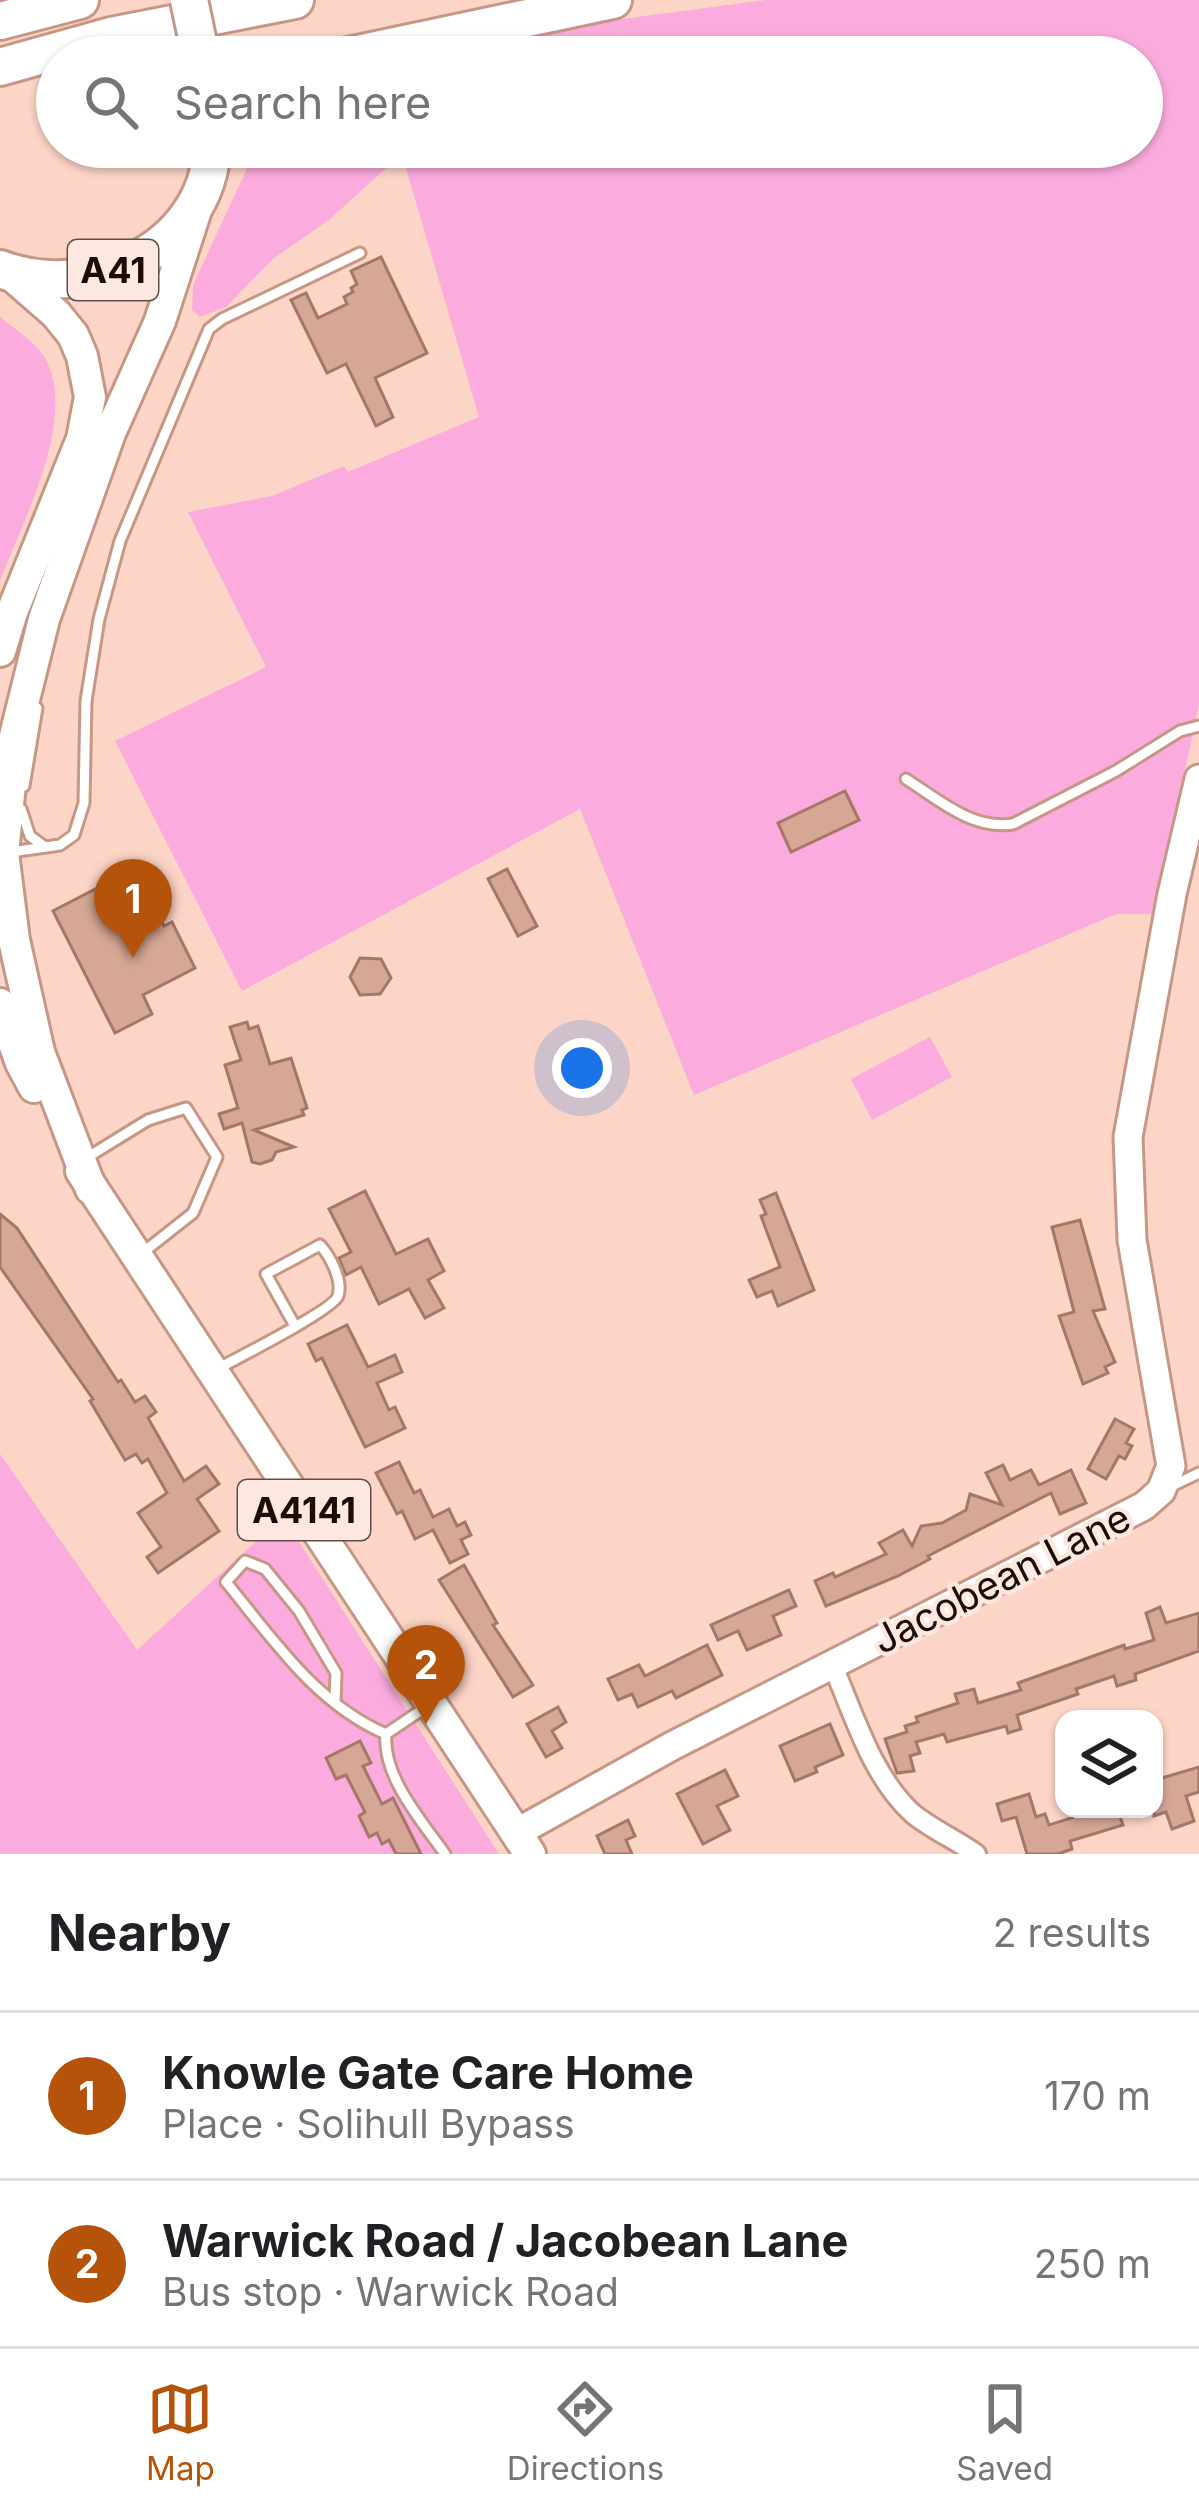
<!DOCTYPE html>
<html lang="en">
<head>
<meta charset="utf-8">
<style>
	:root { --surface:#fff; --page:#f2f2f2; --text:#202124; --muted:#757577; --line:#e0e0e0; --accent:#b45309 }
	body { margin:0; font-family:Inter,sans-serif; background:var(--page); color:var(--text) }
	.controls { position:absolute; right:36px; bottom:36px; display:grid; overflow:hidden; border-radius:24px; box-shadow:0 3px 9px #0004 }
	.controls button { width:108px; height:108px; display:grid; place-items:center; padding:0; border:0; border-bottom:3px solid var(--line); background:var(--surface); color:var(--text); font:60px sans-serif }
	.you { position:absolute; left:582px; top:1068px; width:42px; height:42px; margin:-30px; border:9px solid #fff; border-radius:50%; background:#1a73e8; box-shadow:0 0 0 18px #1a73e833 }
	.badge { display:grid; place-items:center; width:78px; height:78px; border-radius:50%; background:var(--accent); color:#fff; font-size:39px; font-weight:700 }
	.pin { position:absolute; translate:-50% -99px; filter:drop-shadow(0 3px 6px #0008) }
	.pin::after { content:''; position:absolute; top:63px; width:42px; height:36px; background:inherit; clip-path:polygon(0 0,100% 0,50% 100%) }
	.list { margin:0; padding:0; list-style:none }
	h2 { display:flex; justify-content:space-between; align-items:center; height:156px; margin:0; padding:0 48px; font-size:51px }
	h2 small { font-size:39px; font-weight:400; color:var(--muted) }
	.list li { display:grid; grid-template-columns:78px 1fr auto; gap:36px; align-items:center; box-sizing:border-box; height:168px; padding:0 48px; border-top:3px solid var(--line) }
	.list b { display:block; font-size:45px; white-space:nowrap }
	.list p { margin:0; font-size:39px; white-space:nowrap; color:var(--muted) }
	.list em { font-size:39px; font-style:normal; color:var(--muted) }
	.icon { flex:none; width:66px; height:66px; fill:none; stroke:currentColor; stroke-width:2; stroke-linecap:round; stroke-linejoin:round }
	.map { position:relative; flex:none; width:1199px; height:1854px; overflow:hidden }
	.search { position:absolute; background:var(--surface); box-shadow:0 3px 9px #0004; left:36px; right:36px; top:36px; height:132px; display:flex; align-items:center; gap:30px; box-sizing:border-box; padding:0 42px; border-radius:66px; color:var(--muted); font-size:45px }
	.sheet { height:492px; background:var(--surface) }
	nav { display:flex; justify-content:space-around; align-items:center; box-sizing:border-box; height:168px; border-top:3px solid var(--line); background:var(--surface); font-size:33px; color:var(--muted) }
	nav a { display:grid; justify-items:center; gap:6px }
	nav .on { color:var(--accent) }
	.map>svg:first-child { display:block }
	.green { fill:#fbabdd }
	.building { fill:#d6a795; stroke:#a47766; stroke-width:3 }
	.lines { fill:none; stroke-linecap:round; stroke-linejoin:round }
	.lane-casing { stroke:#c69785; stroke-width:15 }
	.street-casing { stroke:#c69785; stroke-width:24 }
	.secondary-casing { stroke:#c69785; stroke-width:33 }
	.primary-casing { stroke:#c69785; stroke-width:36 }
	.highway-casing { stroke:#c69785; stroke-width:42 }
	.lane { stroke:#fff; stroke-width:9 }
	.street { stroke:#fff; stroke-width:18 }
	.secondary { stroke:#fff; stroke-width:27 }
	.primary { stroke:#fff; stroke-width:30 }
	.highway { stroke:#fff; stroke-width:36 }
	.highway-bridge-casing { stroke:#c69785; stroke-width:42; stroke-linecap:butt }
	.highway-bridge { stroke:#fff; stroke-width:36 }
	.labels { text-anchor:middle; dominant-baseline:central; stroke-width:9; stroke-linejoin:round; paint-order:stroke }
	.shield { fill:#fce8e0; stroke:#5f4e47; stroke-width:3 }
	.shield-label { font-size:36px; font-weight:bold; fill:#1c0c06 }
	.street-label { font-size:39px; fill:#1c0c06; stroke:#fce8e0 }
</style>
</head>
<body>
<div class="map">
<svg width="1199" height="1854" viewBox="0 0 1199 1854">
	<rect width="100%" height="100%" fill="#fdd5c6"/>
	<g class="green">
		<polygon points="766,0 1199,0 1199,704 1155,914 1116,914 694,1095 580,809 242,991 115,741 266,667 188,512 272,496 344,466 348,472 479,417 405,165 405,151 330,219 273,259 226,307 200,317 192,310 193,285 257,147 1142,147 1142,57 432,57 555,28"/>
		<path d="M0,317C13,328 34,341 43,355C81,414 22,522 0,581Z"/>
		<polygon points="930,1037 952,1077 872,1120 851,1079"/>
		<polygon points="0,1454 137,1650 283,1517 499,1854 0,1854"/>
	</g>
	<g class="building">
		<polygon points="381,257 427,353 375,378 393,417 376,426 346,364 327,373 291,300 306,293 318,318 347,304 344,297 353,292 351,288 357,284 351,271"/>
		<polygon points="845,791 859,820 791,852 778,823"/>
		<polygon points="134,869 164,926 172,922 195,968 143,995 152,1014 115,1033 53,911"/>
		<polygon points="507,869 537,926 518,936 488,879"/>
		<polygon points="360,958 381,959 391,978 380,994 360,995 350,977"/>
		<polygon points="247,1022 249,1029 258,1026 270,1064 291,1058 307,1108 302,1110 304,1115 254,1130 294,1147 276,1152 272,1160 260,1164 252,1162 242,1123 224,1129 219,1114 238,1108 225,1065 241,1060 230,1027"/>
		<polygon points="365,1191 396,1254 428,1239 444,1271 428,1280 444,1308 425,1318 409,1289 379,1304 361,1267 346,1275 339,1258 351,1252 329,1209"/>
		<polygon points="776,1193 814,1290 778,1306 772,1291 757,1297 749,1280 780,1267 761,1216 766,1214 760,1200"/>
		<polygon points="0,1214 17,1228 118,1382 121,1380 135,1402 145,1396 156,1412 148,1418 184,1481 206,1466 219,1484 197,1499 219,1531 158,1573 147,1557 161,1547 138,1513 167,1493 148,1459 142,1463 136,1454 125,1460 90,1401 93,1399 0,1267"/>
		<polygon points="1080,1220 1105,1309 1093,1311 1115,1362 1105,1367 1108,1373 1083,1384 1059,1316 1074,1312 1052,1227"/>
		<polygon points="347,1325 368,1367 395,1355 402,1372 377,1383 389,1410 395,1407 405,1428 365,1447 322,1358 316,1361 308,1344"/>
		<polygon points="1115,1419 1134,1429 1126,1443 1132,1446 1125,1459 1119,1456 1106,1479 1088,1469"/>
		<polygon points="399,1462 414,1493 420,1490 433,1517 449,1509 457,1526 465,1522 471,1535 461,1540 468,1554 450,1563 433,1530 415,1539 402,1511 397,1514 376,1473"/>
		<polygon points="1003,1465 1010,1480 1031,1470 1039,1485 1071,1470 1086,1503 1060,1514 1051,1493 928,1556 930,1559 898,1576 826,1606 815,1581 833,1573 835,1577 886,1554 879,1543 903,1530 912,1546 921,1526 942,1523 966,1510 970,1494 1002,1505 986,1473"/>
		<polygon points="464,1565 497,1623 493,1625 533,1685 513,1697 439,1580"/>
		<polygon points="789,1590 796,1606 773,1616 781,1635 747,1650 738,1631 718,1640 711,1625"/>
		<polygon points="1160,1607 1166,1623 1199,1613 1199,1651 1135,1674 1136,1680 1117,1686 1114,1676 1076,1689 1078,1694 1017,1715 1021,1729 1008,1733 1006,1726 947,1742 944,1734 916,1742 920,1753 910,1756 914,1771 897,1773 885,1739 907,1732 905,1726 918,1722 916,1717 958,1703 955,1694 974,1689 978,1703 1021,1690 1018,1683 1124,1645 1125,1649 1154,1640 1146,1613"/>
		<polygon points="707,1645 722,1675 676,1698 672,1691 638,1707 632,1694 618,1700 608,1679 639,1665 645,1676"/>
		<polygon points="558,1707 566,1722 552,1731 562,1748 546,1757 527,1724"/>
		<polygon points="830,1724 843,1755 815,1767 817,1772 795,1781 780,1746"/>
		<polygon points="360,1741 371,1763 363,1766 382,1804 393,1798 421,1854 396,1854 389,1840 382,1844 377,1833 369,1837 359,1816 365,1812 346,1775 336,1779 326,1758"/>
		<polygon points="1199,1767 1199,1792 1186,1796 1194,1821 1172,1829 1166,1812 1154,1816 1154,1798 1161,1796 1155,1780"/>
		<polygon points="725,1770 738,1796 717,1806 730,1830 703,1844 677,1794"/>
		<polygon points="1029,1794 1036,1817 1045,1814 1049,1825 1100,1809 1117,1809 1123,1825 1070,1841 1072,1849 1058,1854 1027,1854 1016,1817 1002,1821 997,1804"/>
		<polygon points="628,1820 635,1836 626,1840 632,1854 605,1854 597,1836"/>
	</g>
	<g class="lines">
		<defs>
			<g id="lane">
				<path d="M906,779C939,800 972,830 1013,824L1116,771L1180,731L1199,726"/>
				<polyline points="24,786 37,708"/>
				<polyline points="21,809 30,836 45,847"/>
				<polyline points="11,852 60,845 74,835 84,803 86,701 99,619 120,541 209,329 222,319 360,253"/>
				<polyline points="83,1160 148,1120 186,1108 217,1157 193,1213 141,1254"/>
				<path d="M217,1369C236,1359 334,1309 338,1296C343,1280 330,1256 320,1245L266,1274L295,1326"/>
				<polyline points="1172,1486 1199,1473"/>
				<path d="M335,1703L336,1673L299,1611L265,1569L245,1561L226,1582C273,1639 316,1704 386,1734"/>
				<path d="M426,1707L386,1734C382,1776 421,1820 445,1854"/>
			</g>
			<path id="street" d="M832,1664C854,1714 871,1775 912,1813C931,1829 955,1839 976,1854"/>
			<polyline id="secondary" points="516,1833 672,1746 1144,1506 1161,1491 1171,1466 1132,1240 1128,1137 1172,894 1199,779"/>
			<g id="primary">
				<polyline points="0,651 12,612 82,439 90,397 82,356 73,335 56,314 8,272"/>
				<polyline points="0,1004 21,1063 34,1087"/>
				<polyline points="81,1171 530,1854"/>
				<polyline points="91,1189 39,1052 14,940 3,853 15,736 44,619 110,433 160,321 196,210"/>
			</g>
			<g id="highway">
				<polyline points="0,21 80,0"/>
				<polyline points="343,57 613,0"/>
				<polyline points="0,67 111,36 295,0"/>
				<path d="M0,269C90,303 207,250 212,147"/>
			</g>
		</defs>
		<use href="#lane" class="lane-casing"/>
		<use href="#street" class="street-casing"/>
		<use href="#secondary" class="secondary-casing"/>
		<use href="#primary" class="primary-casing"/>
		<use href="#highway" class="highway-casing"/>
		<use href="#lane" class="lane"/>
		<use href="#street" class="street"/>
		<use href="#secondary" class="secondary"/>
		<use href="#primary" class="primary"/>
		<use href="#highway" class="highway"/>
		<defs>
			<polyline id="highway-bridge" points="189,0 201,57"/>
		</defs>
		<use href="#highway-bridge" class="highway-bridge-casing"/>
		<use href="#highway-bridge" class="highway-bridge"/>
	</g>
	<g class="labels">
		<g class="shield">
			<rect x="68" y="240" width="90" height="60" rx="9"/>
			<rect x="238" y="1480" width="132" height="60" rx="9"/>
		</g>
		<g class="shield-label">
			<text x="113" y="270">A41</text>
			<text x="304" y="1510">A4141</text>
		</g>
		<g class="street-label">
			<text transform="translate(1001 1578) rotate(-27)">Jacobean Lane</text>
		</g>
	</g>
</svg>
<div class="controls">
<button><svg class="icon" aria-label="layers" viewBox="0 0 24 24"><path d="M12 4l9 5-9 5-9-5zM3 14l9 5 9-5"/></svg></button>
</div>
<div class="you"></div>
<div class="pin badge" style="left:133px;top:958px">1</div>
<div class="pin badge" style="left:426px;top:1724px">2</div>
<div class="search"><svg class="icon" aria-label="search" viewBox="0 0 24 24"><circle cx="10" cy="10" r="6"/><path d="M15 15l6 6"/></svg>Search here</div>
</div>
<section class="sheet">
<h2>Nearby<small>2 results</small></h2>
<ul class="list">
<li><span class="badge">1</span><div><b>Knowle Gate Care Home</b><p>Place · Solihull Bypass</p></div><em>170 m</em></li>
<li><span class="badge">2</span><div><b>Warwick Road / Jacobean Lane</b><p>Bus stop · Warwick Road</p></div><em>250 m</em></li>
</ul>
</section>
<nav>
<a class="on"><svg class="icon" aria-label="map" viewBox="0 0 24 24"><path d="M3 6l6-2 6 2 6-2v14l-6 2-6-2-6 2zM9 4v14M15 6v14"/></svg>Map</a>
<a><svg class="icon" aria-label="directions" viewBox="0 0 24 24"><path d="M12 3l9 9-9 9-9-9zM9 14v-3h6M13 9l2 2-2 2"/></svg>Directions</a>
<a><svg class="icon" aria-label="saved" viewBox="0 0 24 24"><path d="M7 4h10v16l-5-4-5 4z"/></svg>Saved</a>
</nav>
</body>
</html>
